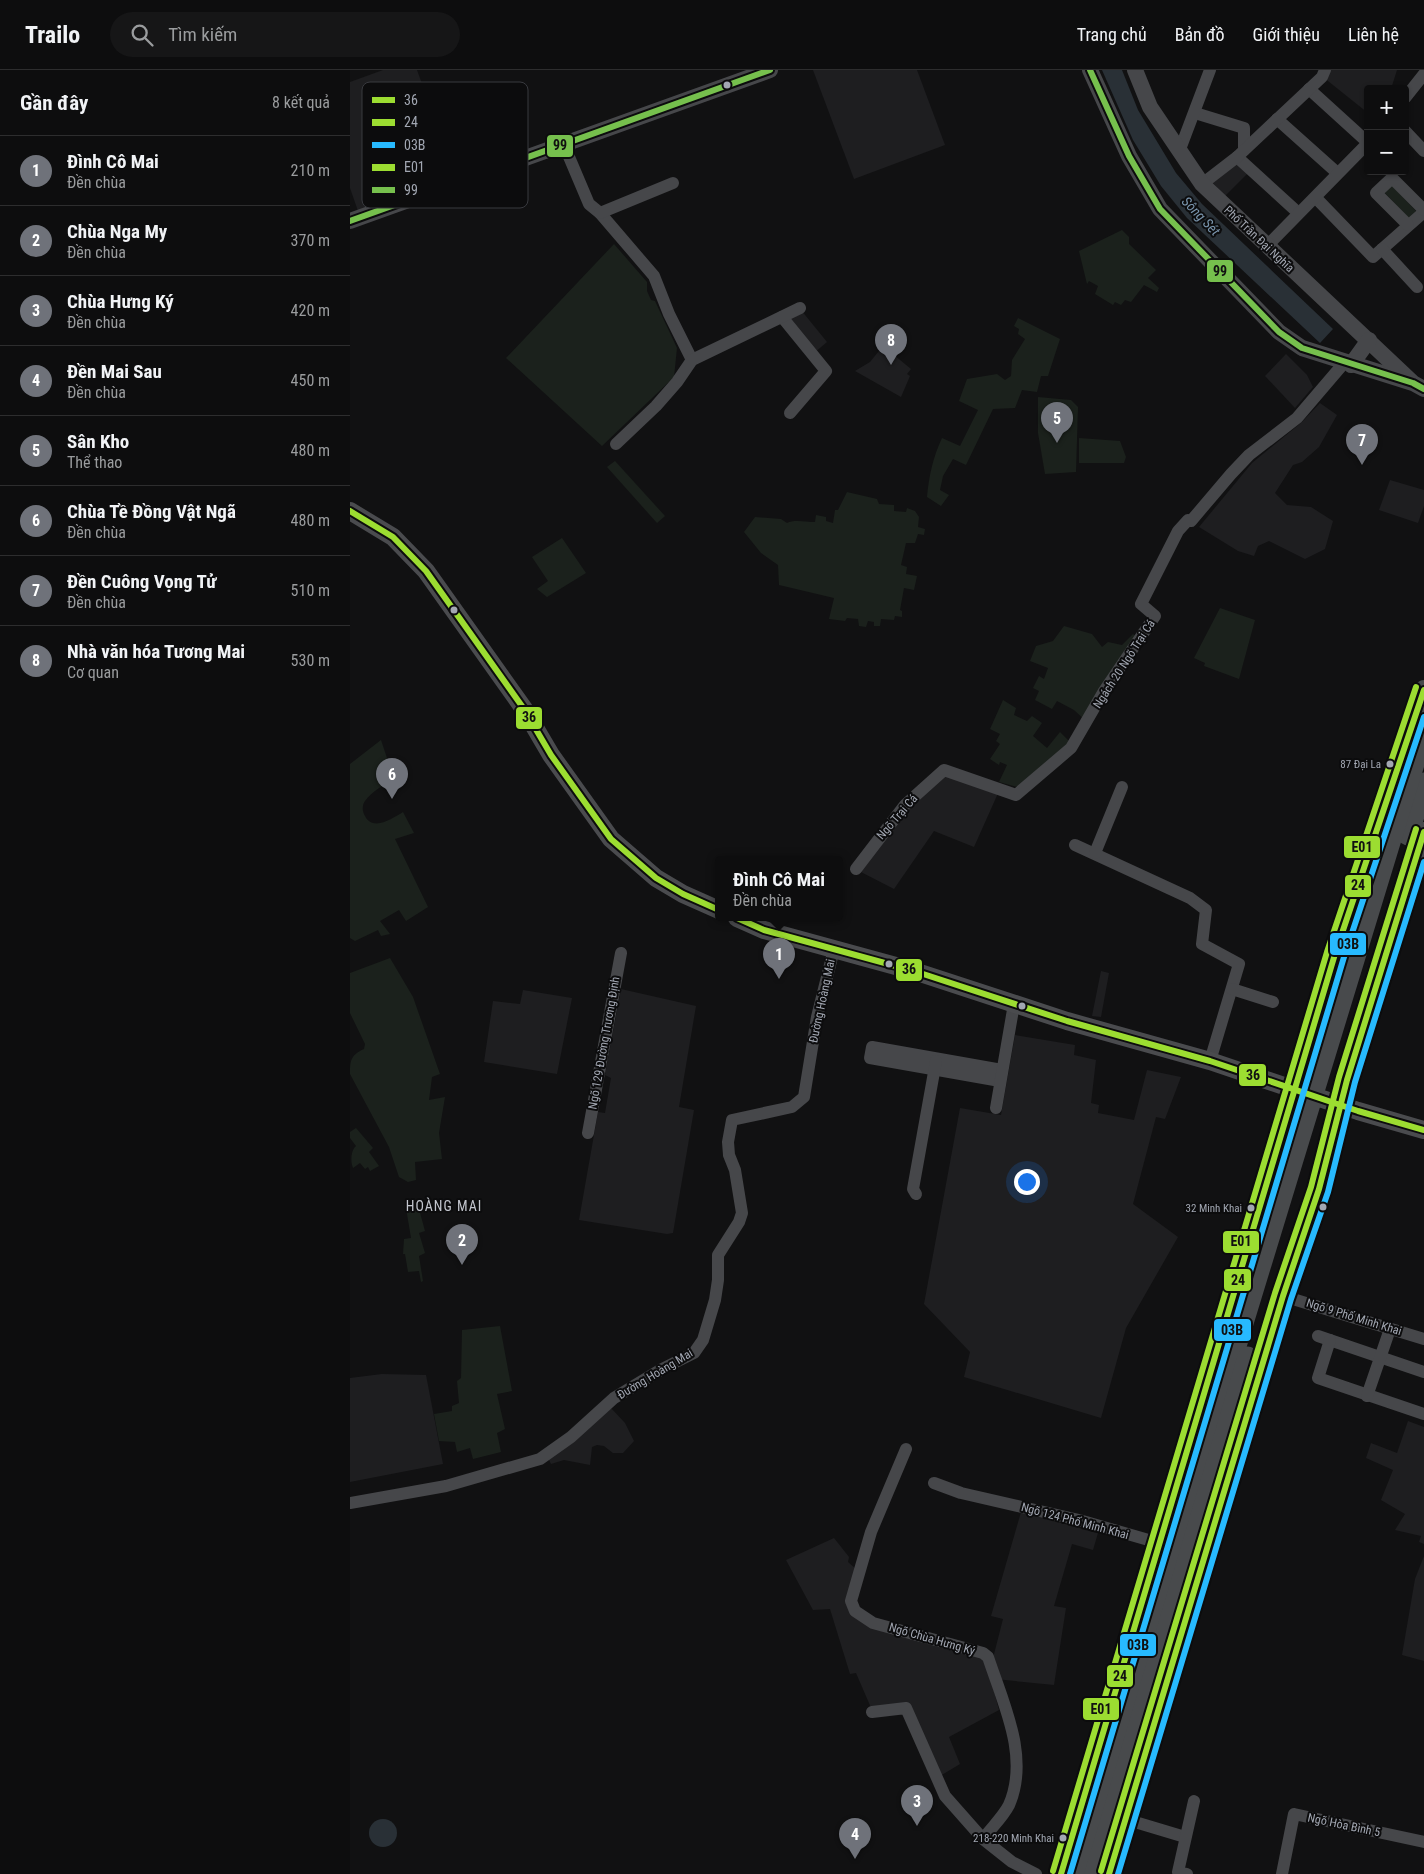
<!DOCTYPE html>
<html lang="vi">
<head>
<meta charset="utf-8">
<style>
	:root { --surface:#0d0d0e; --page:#161617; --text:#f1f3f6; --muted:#9a9c9e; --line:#2d2d2e; --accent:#6f727a }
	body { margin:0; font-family:"Roboto Condensed",sans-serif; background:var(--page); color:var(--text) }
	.controls { position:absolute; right:15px; top:15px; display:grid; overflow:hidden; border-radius:5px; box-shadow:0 1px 4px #0004 }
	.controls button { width:45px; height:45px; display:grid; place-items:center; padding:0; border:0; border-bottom:1px solid var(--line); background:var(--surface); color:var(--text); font:25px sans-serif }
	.you { position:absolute; left:676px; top:1111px; width:18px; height:18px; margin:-12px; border:4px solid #fff; border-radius:50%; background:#1a73e8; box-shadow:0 0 0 8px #1a73e833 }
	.badge { display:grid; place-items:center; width:32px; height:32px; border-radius:50%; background:var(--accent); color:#fff; font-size:16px; font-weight:700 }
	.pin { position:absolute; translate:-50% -41px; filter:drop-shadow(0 1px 2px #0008) }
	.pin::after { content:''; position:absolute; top:26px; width:18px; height:15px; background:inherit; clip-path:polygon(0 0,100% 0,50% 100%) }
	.popup { position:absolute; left:365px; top:786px; width:128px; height:65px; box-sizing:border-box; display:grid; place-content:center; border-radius:5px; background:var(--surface); filter:drop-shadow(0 1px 4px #0005); font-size:16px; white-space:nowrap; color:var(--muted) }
	.popup b { font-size:19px; color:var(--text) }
	.popup::after { content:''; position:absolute; left:50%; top:100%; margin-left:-10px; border:10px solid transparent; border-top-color:var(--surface) }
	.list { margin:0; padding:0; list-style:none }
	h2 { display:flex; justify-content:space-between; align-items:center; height:65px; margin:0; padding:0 20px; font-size:21px }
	h2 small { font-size:16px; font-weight:400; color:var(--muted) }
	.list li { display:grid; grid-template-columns:32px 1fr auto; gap:15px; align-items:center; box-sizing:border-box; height:70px; padding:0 20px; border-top:1px solid var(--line) }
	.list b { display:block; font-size:19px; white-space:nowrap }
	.list p { margin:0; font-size:16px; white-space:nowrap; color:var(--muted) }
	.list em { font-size:16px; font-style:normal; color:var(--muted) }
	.icon { flex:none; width:28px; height:28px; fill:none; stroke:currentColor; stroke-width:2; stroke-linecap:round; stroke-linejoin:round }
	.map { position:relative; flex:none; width:1074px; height:1804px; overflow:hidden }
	header { display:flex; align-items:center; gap:30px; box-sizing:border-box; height:70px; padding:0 25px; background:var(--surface); border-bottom:1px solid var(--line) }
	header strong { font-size:24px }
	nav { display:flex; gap:28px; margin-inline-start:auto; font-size:18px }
	.search { width:350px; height:45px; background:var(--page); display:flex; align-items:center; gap:12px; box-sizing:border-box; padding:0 18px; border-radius:28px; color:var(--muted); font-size:19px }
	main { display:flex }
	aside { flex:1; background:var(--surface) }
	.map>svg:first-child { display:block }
	.built { fill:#1e1e20 }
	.green { fill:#1b211c }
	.water { fill:#293036 }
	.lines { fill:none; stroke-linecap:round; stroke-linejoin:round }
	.minor { stroke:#46474a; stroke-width:12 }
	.tertiary { stroke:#46474a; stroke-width:16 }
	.secondary { stroke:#4a4b4e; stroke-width:18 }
	.primary { stroke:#484a4c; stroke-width:20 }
	.trunk-bridge { stroke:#484a4c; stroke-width:21 }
	.bus-1-casing { stroke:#0c0c0d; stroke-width:10 }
	.bus-2-casing { stroke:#0c0c0d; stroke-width:10 }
	.bus-3-casing { stroke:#0c0c0d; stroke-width:10 }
	.bus-4-casing { stroke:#0c0c0d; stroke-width:10 }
	.bus-5-casing { stroke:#0c0c0d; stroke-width:10 }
	.bus-1 { stroke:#9cdd31; stroke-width:6 }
	.bus-2 { stroke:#9cdd31; stroke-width:6 }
	.bus-3 { stroke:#27baff; stroke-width:6 }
	.bus-4 { stroke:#9cdd31; stroke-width:6 }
	.bus-5 { stroke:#76c04d; stroke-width:6 }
	.bus-dot { fill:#a2a7b2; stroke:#0c0c0d; stroke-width:2 }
	.labels { text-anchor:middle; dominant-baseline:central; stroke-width:4; stroke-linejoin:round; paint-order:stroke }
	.bus-label { font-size:11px; fill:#a2a7b2; stroke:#0c0c0d; text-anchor:end }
	.street-label { font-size:12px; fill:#a2a7b2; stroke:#0c0c0d }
	.water-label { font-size:14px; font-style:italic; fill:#7a95ad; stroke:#0c0c0d }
	.neighbourhood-label { font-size:14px; letter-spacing:1px; fill:#c3c6ce; stroke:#0c0c0d }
	.key { fill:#0c0c0d; stroke:#393a3f; stroke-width:1 }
	.key-label { font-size:14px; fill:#a2a7b2 }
	.line-badge { stroke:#0c0c0d; stroke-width:2 }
	.pale-badge-label { font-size:14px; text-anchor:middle; font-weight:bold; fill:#111 }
</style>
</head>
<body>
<header>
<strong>Trailo</strong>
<div class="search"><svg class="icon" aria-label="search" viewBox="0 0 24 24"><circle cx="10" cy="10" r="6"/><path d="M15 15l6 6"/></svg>Tìm kiếm</div>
<nav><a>Trang chủ</a><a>Bản đồ</a><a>Giới thiệu</a><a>Liên hệ</a></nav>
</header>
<main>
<aside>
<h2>Gần đây<small>8 kết quả</small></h2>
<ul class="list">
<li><span class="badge">1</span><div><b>Đình Cô Mai</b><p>Đền chùa</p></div><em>210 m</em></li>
<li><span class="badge">2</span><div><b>Chùa Nga My</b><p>Đền chùa</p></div><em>370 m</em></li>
<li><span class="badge">3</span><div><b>Chùa Hưng Ký</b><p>Đền chùa</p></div><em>420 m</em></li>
<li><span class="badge">4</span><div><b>Đền Mai Sau</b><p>Đền chùa</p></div><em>450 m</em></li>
<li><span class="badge">5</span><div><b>Sân Kho</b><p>Thể thao</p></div><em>480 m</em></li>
<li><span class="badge">6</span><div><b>Chùa Tề Đồng Vật Ngã</b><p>Đền chùa</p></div><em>480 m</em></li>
<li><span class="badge">7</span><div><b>Đền Cuông Vọng Tử</b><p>Đền chùa</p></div><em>510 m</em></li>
<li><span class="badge">8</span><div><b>Nhà văn hóa Tương Mai</b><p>Cơ quan</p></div><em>530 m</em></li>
</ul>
</aside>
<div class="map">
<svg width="1074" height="1804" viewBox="0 0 1074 1804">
	<rect width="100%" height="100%" fill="#111112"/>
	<g class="built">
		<polygon points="33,0 67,0 105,105 8,141 0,118 0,12"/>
		<polygon points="463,0 567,0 595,75 504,109"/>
		<polygon points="975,0 1047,0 1041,19 1018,19 1018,43 973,7"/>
		<polygon points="885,93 899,102 875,126 862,112"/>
		<polygon points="451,240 477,272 464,283 434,248"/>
		<polygon points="533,276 561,299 557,304 560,306 551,327 505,301 520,292"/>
		<polygon points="936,284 957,305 963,317 945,338 915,306"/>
		<polygon points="970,333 987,345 969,377 952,392 943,395 925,423 937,435 961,437 983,451 975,479 955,489 919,471 908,476 904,486 888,481 849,457 902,393 952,352"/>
		<polygon points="1040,410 1074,420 1074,436 1068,453 1029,440"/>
		<polygon points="593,703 649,721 624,777 584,761 544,819 509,801 557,736"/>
		<polygon points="751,901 759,903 751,947 742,946"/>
		<polygon points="271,919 346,936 329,1037 344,1040 323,1163 317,1164 229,1150 248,1042 255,1043 256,1037 261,1008 255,1005"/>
		<polygon points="173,920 222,928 207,1004 134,992 143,931 170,934"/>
		<polygon points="665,965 725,975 724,985 746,990 741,1033 749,1035 748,1043 784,1050 797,1000 831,1007 815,1049 806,1047 783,1134 828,1167 776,1258 751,1348 614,1307 620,1282 574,1234 610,1038 651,1045"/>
		<polygon points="32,1304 76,1305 93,1394 0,1412 0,1308"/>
		<polygon points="260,1337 275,1353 284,1371 273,1383 263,1383 254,1376 247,1375 242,1377 240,1395 214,1390 201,1394 197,1386"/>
		<polygon points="1058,1351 1074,1357 1074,1474 1069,1472 1071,1466 1045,1460 1055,1444 1031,1430 1043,1400 1016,1388 1021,1373 1047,1383"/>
		<polygon points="671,1442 748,1463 743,1480 722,1474 704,1536 716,1538 704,1615 645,1609 642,1592 653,1549 641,1546"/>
		<polygon points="484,1468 499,1487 498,1492 507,1500 503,1542 632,1587 636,1591 649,1640 599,1667 610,1694 590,1706 560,1639 522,1640 506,1603 500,1604 480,1539 463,1540 436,1490"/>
		<polygon points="1074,1486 1074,1591 1052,1585 1065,1509"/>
	</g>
	<g class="green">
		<polygon points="1041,115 1066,141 1059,148 1034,122"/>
		<polygon points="772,160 779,167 779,174 806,200 798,208 809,218 807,222 794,215 781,232 775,230 771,235 765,232 763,235 745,224 748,216 739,211 737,214 729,181"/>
		<polygon points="264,174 297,212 297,221 301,230 305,231 327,278 324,307 252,376 156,288"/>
		<path d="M668,248L710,269L698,306H691L687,322L672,320L665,338L643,339L616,395L603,389L593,406L590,420L599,425L591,436L577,427C579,406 583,387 592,368L610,376L628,340L609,331L617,309L647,304L655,310L661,306L662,290L675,269L668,264L669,259L664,256Z"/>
		<polygon points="688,327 721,330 728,337 726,402 695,404 688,363"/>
		<polygon points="729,368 770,371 776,387 774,393 729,393"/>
		<polygon points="265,391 315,446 307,453 257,397"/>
		<path d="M497,422L527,429L529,434L544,435V441L556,442L557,438L565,441L569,447L568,457L575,459L574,465L568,464L565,473H556L551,495L557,497L556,504L567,506L564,520L554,518L550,540L552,541V547L545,546L544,550L531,549L530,556H524V552L518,551L516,557L509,556L508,549L497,548L495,551L479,549L484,528L429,515L428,495L411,483L394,462L405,447L431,449L437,453C444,449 456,452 465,452L466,445L476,447V451L483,453L485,440H488Z"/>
		<polygon points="212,468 236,503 197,527 187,519 198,511 182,487"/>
		<polygon points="870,538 905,550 889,609 854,596 855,593 844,588"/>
		<polygon points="714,556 742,564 752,577 758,572 772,575 783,564 789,569 735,650 724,640 707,631 702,639 685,630 689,621 683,618 689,606 694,609 698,598 680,591 686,576 703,571"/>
		<polygon points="653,630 666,638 664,645 677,651 682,646 692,653 683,666 697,678 710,662 721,673 671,718 649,712 657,695 650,692 649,695 640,689 650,674 646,671 650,664 640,659"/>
		<path d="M31,670L44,709C34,715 22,721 15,731C12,735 12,741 15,746C23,762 43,748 53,742L64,763L45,769L78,837L56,851L49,840L30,851L40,864L31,866L28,860L5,871L0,868V694Z"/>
		<path d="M40,888L63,927L90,1004L82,1007L79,1030L95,1027L89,1063L92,1089L65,1092L66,1110L58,1112L49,1107L39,1077L0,1004C0,990 1,985 14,979L15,974L0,943V903Z"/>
		<path d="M6,1058L23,1078L19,1082L29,1096L20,1101L18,1097L15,1099L10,1093L3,1098C0,1091 1,1080 6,1076L0,1068V1062Z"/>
		<polygon points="66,1137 69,1139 75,1161 69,1163 75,1183 69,1186 73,1211 71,1212 69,1201 58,1202 55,1184 53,1184 54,1169 61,1168 56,1138"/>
		<polygon points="150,1256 162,1321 147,1324 155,1359 147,1363 151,1382 123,1389 120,1378 107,1382 105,1372 89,1371 84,1344 102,1341 102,1336 109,1333 107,1311 111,1308 112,1260"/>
	</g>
	<g class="water">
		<polygon points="752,0 772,0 788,40 826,103 852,134 983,259 970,273 837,148 811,116 783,70"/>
		<circle cx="33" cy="1763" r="14"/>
	</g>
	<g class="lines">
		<g class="minor">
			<polyline points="959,19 1014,69"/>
			<polyline points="1055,28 1074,4"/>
			<polyline points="845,43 894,58 894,80"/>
			<polyline points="927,49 984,100"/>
			<polyline points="1055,61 1074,81"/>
			<polyline points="214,75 239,134 250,143 304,206 319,244 342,290"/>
			<polyline points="829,82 860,0"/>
			<polyline points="887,87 944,139"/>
			<polyline points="852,114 887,87 972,7 975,0"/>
			<polyline points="966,128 1023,187 1074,142"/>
			<polyline points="250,143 323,113"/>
			<polyline points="1058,155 1026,123 1042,108 1074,140"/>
			<polyline points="916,177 1018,73"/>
			<polyline points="1032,179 1067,217"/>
			<polyline points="432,247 476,301 440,343"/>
			<polyline points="266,374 306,336 327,312 342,290 450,238"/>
			<polyline points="725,775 840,828 856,840 852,874 889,894 860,991"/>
			<polyline points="745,783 772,717"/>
			<polyline points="506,799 555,735 594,700 666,725 721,678 754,621 805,546 791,534 828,461 838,450 841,451 881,404 899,385 947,348 994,293"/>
			<polyline points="882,919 923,932"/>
			<polyline points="650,1011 520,988 522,977 652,1000"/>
			<polyline points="646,1038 664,934"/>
			<polyline points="238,1063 271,883"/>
			<polyline points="566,1124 563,1119 586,991"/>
			<polyline points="933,1226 1074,1269"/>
			<polyline points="968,1266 1074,1302"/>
			<polyline points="980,1270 968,1308 1074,1344"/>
			<polyline points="1017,1326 1040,1259"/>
			<path d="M556,1379L521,1462L501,1531L505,1541L523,1553L633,1583L638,1587C653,1633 680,1687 659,1735C653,1747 641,1758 633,1769"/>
			<polyline points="584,1413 611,1423 729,1450 809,1473"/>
			<polyline points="0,1433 96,1416 190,1389 221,1367 264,1328 312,1299 344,1283 353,1270 365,1230 368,1210 368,1185 389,1152 392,1143 385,1100 379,1085 378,1072 382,1050 442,1037 454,1027 467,947 484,879"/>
			<polyline points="522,1642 556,1638 595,1726 633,1769 662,1792 686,1804"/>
			<polyline points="775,1749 835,1767"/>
			<polyline points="837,1804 828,1802 844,1731"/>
			<polyline points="932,1804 944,1744 1074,1772"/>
		</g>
		<g class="tertiary">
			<polyline points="740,0 779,86 810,139 929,262 952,278 1063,313 1074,319"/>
			<polyline points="785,0 800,37 852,114 1061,311"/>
			<polyline points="0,151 420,0"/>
			<polyline points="1001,295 1019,270"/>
		</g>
		<g class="secondary">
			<polyline points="0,441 43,467 76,501 174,639 201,685 261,769 306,808 333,824 369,840"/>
			<polyline points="387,848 414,860 564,901 717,951 860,991 1008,1041 1074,1060"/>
		</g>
		<g class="primary">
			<path d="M711,1804L939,1045C977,901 1025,760 1074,620"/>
			<path d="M759,1804L933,1226C958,1156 983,1083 997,1010L1074,762"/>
		</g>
		<g class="trunk-bridge">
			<polyline points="1058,765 1074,713"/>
			<polyline points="729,1804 871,1325 1074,661"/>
			<polyline points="745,1804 898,1287"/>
		</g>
		<defs>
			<g id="bus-1">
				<polyline points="0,441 43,467 76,501 174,639 201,685 261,769 306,808 333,824 369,840"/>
				<polyline points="387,848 414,860 564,901 717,951 860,991 1008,1041 1074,1060"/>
			</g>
			<g id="bus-2">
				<polyline points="711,1804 985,884 1074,620"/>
				<polyline points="759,1804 933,1226 969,1119 997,1010 1074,762"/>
			</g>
			<g id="bus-3">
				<polyline points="720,1804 994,887 1074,647"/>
				<polyline points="768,1804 941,1229 978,1122 1005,1012 1074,792"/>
			</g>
			<g id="bus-4">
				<polyline points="703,1801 977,882 1066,617"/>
				<polyline points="751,1801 925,1223 961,1117 989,1007 1066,759"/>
			</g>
			<g id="bus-5">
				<polyline points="740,0 779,86 810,139 929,262 952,278 1063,313 1074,319"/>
				<polyline points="0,151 420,0"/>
			</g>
		</defs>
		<use href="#bus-1" class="bus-1-casing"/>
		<use href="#bus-2" class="bus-2-casing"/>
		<use href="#bus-3" class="bus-3-casing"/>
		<use href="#bus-4" class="bus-4-casing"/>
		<use href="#bus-5" class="bus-5-casing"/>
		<use href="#bus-1" class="bus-1"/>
		<use href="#bus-2" class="bus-2"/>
		<use href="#bus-3" class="bus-3"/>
		<use href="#bus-4" class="bus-4"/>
		<use href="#bus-5" class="bus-5"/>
	</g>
	<g class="bus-dot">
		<circle cx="377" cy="15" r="4.5"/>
		<circle cx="104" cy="540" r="4.5"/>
		<circle cx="1040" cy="694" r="4.5"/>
		<circle cx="539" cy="894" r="4.5"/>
		<circle cx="672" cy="936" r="4.5"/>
		<circle cx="973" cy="1137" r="4.5"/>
		<circle cx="901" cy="1138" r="4.5"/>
		<circle cx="713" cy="1768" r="4.5"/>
	</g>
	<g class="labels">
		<g class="bus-label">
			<text x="1031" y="694">87 Đại La</text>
			<text x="892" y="1138">32 Minh Khai</text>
			<text x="704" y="1768">218-220 Minh Khai</text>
		</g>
		<g class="street-label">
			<text transform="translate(909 169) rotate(43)">Phố Trần Đại Nghĩa</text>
			<text transform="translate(774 594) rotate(-57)">Ngách 20 Ngõ Trại Cá</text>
			<text transform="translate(547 747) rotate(-49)">Ngõ Trại Cá</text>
			<text transform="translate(472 931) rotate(-78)">Đường Hoàng Mai</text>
			<text transform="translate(254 973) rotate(-80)">Ngõ 129 Đường Trương Định</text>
			<text transform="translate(1004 1247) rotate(17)">Ngõ 9 Phố Minh Khai</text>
			<text transform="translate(305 1304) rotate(-31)">Đường Hoàng Mai</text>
			<text transform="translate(725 1451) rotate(15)">Ngõ 124 Phố Minh Khai</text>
			<text transform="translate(582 1569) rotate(16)">Ngõ Chùa Hưng Ký</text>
			<text transform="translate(994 1755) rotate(12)">Ngõ Hòa Bình 5</text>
		</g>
		<g class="water-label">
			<text transform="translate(851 146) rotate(46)">Sông Sét</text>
		</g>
		<g class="neighbourhood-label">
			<text x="94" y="1136">HOÀNG MAI</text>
		</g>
	</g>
	<rect x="12" y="12" width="166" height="126" rx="8" class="key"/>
	<rect x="22" y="27" width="23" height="6" fill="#9cdd31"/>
	<rect x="22" y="49" width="23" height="7" fill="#9cdd31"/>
	<rect x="22" y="72" width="23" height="6" fill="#27baff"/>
	<rect x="22" y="94" width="23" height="7" fill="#9cdd31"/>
	<rect x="22" y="117" width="23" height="6" fill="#76c04d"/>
	<g class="key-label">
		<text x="54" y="35">36</text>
		<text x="54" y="57">24</text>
		<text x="54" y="80">03B</text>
		<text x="54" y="102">E01</text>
		<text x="54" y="125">99</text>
	</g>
	<g class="line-badge">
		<rect x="196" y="64" width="28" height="24" rx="5" fill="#76c04d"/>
		<rect x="856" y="189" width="28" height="24" rx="5" fill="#76c04d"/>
		<rect x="165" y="636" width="28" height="24" rx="5" fill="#9cdd31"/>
		<rect x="993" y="765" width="38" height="24" rx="5" fill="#9cdd31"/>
		<rect x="994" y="804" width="28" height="24" rx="5" fill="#9cdd31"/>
		<rect x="979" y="862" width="38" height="24" rx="5" fill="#27baff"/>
		<rect x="545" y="888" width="28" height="24" rx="5" fill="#9cdd31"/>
		<rect x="888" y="993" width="29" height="24" rx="5" fill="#9cdd31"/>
		<rect x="872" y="1160" width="38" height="24" rx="5" fill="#9cdd31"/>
		<rect x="873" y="1198" width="29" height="24" rx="5" fill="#9cdd31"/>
		<rect x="863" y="1248" width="39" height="24" rx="5" fill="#27baff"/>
		<rect x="769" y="1563" width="38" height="24" rx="5" fill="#27baff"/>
		<rect x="756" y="1594" width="28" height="24" rx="5" fill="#9cdd31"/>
		<rect x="732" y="1627" width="38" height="24" rx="5" fill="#9cdd31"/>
	</g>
	<g class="pale-badge-label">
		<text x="210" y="80">99</text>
		<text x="870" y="206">99</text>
		<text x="179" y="652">36</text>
		<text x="1012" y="782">E01</text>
		<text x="1008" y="820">24</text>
		<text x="998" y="879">03B</text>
		<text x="559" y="904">36</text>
		<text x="903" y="1010">36</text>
		<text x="891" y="1176">E01</text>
		<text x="888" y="1215">24</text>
		<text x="882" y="1265">03B</text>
		<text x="788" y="1580">03B</text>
		<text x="770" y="1611">24</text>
		<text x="751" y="1644">E01</text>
	</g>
</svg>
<div class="controls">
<button>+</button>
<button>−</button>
</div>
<div class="you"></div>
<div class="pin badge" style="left:429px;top:909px">1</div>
<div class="popup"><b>Đình Cô Mai</b>Đền chùa</div>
<div class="pin badge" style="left:112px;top:1195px">2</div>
<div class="pin badge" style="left:567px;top:1756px">3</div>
<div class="pin badge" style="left:505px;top:1789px">4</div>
<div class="pin badge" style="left:707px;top:373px">5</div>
<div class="pin badge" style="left:42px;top:729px">6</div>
<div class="pin badge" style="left:1012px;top:395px">7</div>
<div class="pin badge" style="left:541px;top:295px">8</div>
</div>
</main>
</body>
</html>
